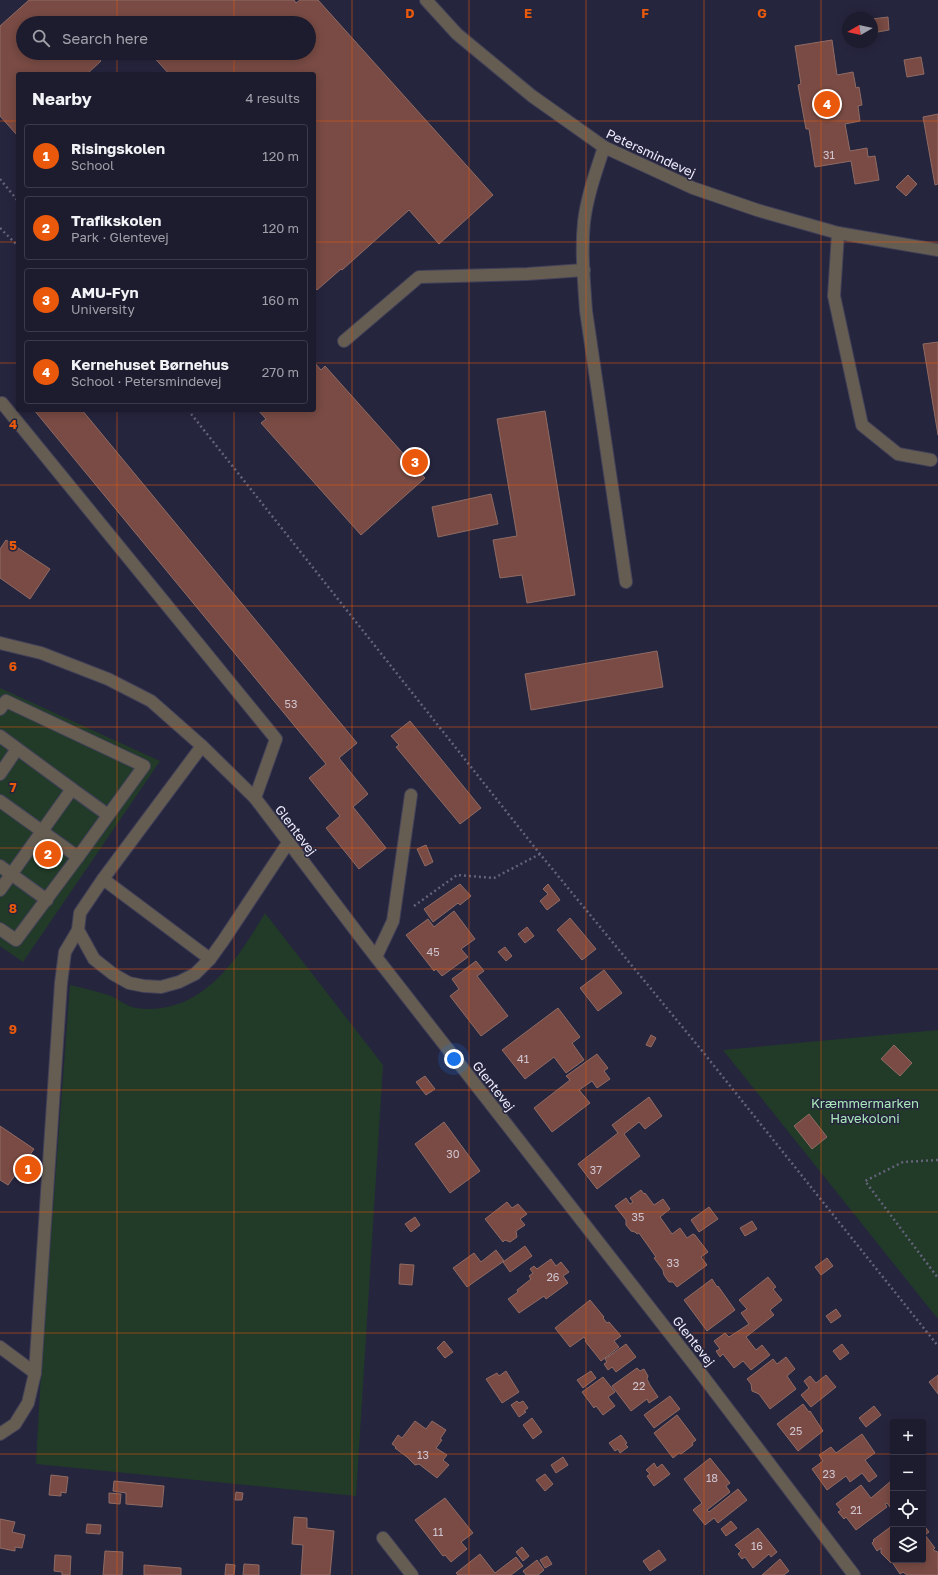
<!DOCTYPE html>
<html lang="en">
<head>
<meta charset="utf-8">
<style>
	:root { --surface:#1c1c2e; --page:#29293a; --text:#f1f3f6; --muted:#a0a1aa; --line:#3a3a4a; --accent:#ea580c }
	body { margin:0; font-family:"Golos Text",sans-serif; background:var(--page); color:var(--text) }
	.controls { position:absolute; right:12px; bottom:12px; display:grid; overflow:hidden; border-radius:4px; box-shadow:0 2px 10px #0003 }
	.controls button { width:36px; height:36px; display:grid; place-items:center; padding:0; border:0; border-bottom:1px solid var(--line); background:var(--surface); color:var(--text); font:20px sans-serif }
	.compass { position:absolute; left:842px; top:12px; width:36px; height:36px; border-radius:50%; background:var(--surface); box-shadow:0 2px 10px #0003; rotate:261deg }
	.you { position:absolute; left:454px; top:1059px; width:14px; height:14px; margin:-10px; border:3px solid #fff; border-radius:50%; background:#1a73e8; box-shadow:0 0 0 6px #1a73e833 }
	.badge { display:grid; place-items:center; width:26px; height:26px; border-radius:50%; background:var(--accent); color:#fff; font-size:13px; font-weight:700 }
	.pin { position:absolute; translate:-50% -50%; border:2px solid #fff; box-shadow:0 1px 4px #0006 }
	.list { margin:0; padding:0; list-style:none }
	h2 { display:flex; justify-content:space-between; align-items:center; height:52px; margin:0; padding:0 16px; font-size:17px }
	h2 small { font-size:13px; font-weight:400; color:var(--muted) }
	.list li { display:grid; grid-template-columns:26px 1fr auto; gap:12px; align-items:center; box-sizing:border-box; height:64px; margin:0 8px 8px; padding:0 8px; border:1px solid var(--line); border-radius:4px }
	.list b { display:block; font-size:15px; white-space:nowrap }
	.list p { margin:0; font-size:13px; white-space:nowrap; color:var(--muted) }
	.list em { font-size:13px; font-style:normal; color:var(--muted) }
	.icon { flex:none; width:22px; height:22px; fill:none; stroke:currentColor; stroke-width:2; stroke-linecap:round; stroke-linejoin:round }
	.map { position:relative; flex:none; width:938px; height:1575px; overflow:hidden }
	.search { position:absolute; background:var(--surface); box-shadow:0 2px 10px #0003; left:16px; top:16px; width:300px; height:44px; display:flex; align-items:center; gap:10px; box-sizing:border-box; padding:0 14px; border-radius:22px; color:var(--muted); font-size:15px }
	.panel { position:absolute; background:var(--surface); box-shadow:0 2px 10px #0003; left:16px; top:72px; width:300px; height:340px; border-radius:4px }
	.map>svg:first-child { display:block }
	.green { fill:#213b28 }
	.building { fill:#794b44; stroke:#8f6b64 }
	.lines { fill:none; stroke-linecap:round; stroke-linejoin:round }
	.minor-casing { stroke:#424159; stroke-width:14 }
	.path { stroke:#64637a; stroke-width:2.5; stroke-dasharray:2 3; stroke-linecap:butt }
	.minor { stroke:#665d52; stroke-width:12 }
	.grid { fill:none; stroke:#e8590c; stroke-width:1; stroke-opacity:0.55 }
	.labels { text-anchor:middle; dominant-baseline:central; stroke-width:3; stroke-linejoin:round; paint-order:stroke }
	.number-label { font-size:11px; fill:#d0c4d0 }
	.street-label { font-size:13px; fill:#ededfe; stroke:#26253e }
	.park-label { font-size:13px; fill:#a9e9b9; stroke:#26253e }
	.grid-label { font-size:13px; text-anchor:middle; font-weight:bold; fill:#e8590c; stroke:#26253e; stroke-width:3; stroke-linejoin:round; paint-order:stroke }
</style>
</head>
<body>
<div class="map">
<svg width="938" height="1575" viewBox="0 0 938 1575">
	<rect width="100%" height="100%" fill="#26253e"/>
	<g class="green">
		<polygon points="0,688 160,761 23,962 0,946"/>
		<path d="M265,913L383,1065L356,1496L36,1464L42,1354L70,985C83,988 96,991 108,995C118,998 125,1006 136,1008C200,1017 237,961 265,913Z"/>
		<polygon points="938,1030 938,1319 723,1050"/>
	</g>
	<g class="building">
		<polygon points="29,0 294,0 296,3 300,0 318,0 493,195 439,244 409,210 342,270 341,269 317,290 314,287 314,74 169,74 150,53 309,53 309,23 123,23 119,18 113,23 23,23 23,53 93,53 101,61 87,74 18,74 18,132 16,134 0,116 0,26"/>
		<polygon points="888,17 889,30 872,33 872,19"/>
		<polygon points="832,40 837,75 853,72 856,88 859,87 862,105 858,106 860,121 845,124 850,151 867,148 868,157 875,156 879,180 855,184 851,161 815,167 809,129 806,129 798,85 801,84 795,46"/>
		<polygon points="921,57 924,74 907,77 904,60"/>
		<polygon points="938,114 938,184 935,185 923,117"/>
		<polygon points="908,175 917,184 906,196 896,187"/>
		<polygon points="938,342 938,435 923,344"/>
		<polygon points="314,362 321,370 325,366 425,478 361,535 261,423 266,419 258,410 314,410"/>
		<polygon points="34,410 82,410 357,743 339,758 368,794 353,807 386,848 359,869 326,828 340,816 309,778 326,764"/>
		<polygon points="545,411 575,595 527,603 522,575 500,578 493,540 517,536 497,419"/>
		<polygon points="491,494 498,524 438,537 432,507"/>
		<polygon points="6,540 50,569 30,599 0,578 0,549"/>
		<polygon points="657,651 663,687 531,710 525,674"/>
		<polygon points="410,721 481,808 460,824 396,747 399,745 391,736"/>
		<polygon points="426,845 433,862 425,866 417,849"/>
		<polygon points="460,884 471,896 460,905 458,903 433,922 424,909"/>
		<polygon points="548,884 560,900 547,910 540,901 548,894 543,889"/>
		<polygon points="454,911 475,939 461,949 468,957 442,976 436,969 434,971 406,935 428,919 434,927"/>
		<polygon points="570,918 596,949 582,960 557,930"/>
		<polygon points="527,927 534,936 525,943 518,934"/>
		<polygon points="505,947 512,956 506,961 498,952"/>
		<polygon points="476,961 484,971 477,976 508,1016 481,1036 450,996 459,989 452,979"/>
		<polygon points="604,970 622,993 598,1011 580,988"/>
		<polygon points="558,1008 580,1037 572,1043 584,1060 566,1073 554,1057 525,1079 502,1050"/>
		<polygon points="651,1035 656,1038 651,1047 646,1045"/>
		<polygon points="894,1045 912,1063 900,1076 881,1059"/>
		<polygon points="597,1054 608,1068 604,1071 610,1079 597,1088 592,1081 579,1090 590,1103 552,1132 534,1108 570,1080 566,1076"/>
		<polygon points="425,1076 435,1089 426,1095 416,1082"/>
		<polygon points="649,1097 662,1116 645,1129 639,1122 624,1134 640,1156 597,1189 578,1164 618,1133 612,1125"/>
		<polygon points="809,1114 827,1137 812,1149 794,1126"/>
		<polygon points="444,1122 480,1171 450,1193 415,1144"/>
		<polygon points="0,1126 34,1149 8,1185 0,1180"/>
		<polygon points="641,1190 644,1194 645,1193 654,1205 663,1199 670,1209 660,1217 672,1234 680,1228 687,1238 693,1234 695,1235 708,1252 701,1257 707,1265 677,1287 673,1282 669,1282 664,1275 663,1270 654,1258 656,1257 639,1233 637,1234 635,1232 631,1231 626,1225 626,1220 615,1206 626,1198 630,1204 633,1202 630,1198"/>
		<polygon points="507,1202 512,1208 518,1204 527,1214 520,1219 525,1225 516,1231 517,1237 510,1242 505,1240 503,1242 485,1219"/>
		<polygon points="709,1207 718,1219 699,1232 691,1220"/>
		<polygon points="415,1217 420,1225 411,1232 405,1224"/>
		<polygon points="752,1221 757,1229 745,1236 740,1228"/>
		<polygon points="525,1246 532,1256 510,1272 503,1262"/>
		<polygon points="496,1250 504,1261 467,1287 453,1268 474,1253 481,1262"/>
		<polygon points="827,1258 833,1266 821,1275 815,1267"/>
		<polygon points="551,1259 556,1266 561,1262 569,1272 563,1276 568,1283 546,1299 544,1296 519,1313 508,1299 518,1292 517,1290 531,1279 529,1276 533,1273 530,1269 534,1266 537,1269"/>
		<polygon points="400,1264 414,1265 412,1285 399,1284"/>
		<polygon points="768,1277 776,1287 773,1289 782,1300 770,1310 774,1315 746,1337 756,1350 762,1345 770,1355 751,1370 743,1361 734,1368 723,1354 720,1357 716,1351 720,1349 714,1341 725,1333 729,1337 749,1324 741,1313 747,1309 739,1300"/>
		<polygon points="712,1279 717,1287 718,1286 735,1310 707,1331 684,1300"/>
		<polygon points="590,1300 604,1317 603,1318 607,1323 609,1322 621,1336 614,1341 619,1347 601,1361 585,1341 586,1340 584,1337 570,1347 555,1328"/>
		<polygon points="836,1309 841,1316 831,1323 826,1316"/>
		<polygon points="444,1341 453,1352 445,1358 437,1348"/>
		<polygon points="626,1344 636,1357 616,1372 612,1367 608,1370 604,1364 607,1362 605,1359"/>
		<polygon points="842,1344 849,1353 840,1360 833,1351"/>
		<polygon points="786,1357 795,1369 787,1376 796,1389 770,1409 759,1394 752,1391 751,1384 747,1379 773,1359 777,1364"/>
		<polygon points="637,1368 640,1371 644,1369 648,1376 647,1379 650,1385 658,1397 649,1403 647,1399 631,1411 612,1386"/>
		<polygon points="506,1371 519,1392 502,1403 486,1379 497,1373 499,1376"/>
		<polygon points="591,1371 596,1378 583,1388 577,1380"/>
		<polygon points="826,1375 836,1387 811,1407 801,1395 809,1388 804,1381 810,1376 816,1383"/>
		<polygon points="938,1375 938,1394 929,1382"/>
		<polygon points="603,1377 615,1392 608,1397 615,1406 603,1415 596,1406 594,1408 582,1392"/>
		<polygon points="670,1396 680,1409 654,1428 644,1415"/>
		<polygon points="517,1401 519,1403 523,1401 528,1408 524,1411 526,1412 519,1417 511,1405"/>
		<polygon points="803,1404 809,1412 810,1411 823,1431 798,1451 777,1424"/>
		<polygon points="874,1406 881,1415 866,1427 859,1418"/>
		<polygon points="677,1415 696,1440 692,1443 693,1445 681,1454 679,1453 673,1458 654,1433"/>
		<polygon points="532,1418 542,1432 533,1439 523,1425"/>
		<polygon points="415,1421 426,1429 432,1421 446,1430 440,1439 442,1440 436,1448 447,1455 443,1460 449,1465 437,1478 419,1464 415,1465 407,1457 395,1448 396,1447 392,1444 398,1435 402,1438"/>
		<polygon points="862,1434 875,1453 865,1460 877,1476 869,1482 862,1473 850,1482 846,1476 827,1490 812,1469 823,1461 819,1455 831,1447 836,1453"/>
		<polygon points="621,1435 627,1443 625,1444 628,1447 620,1453 618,1449 615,1451 609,1443"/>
		<polygon points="563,1457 568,1465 556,1473 551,1465"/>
		<polygon points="710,1458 730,1483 726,1486 730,1492 707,1510 709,1512 738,1489 747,1500 718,1523 714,1518 705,1525 693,1510 702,1503 684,1479"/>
		<polygon points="654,1463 657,1468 662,1464 670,1474 654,1486 647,1476 650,1474 646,1470"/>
		<polygon points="545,1474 553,1484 545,1491 536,1480"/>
		<polygon points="51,1475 68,1477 66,1493 61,1492 61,1496 49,1495"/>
		<polygon points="114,1481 164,1486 162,1507 126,1504 126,1493 113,1491"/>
		<polygon points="891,1481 893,1484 893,1511 887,1503 885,1504 887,1507 856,1530 846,1517 844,1519 838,1512 841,1510 836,1504 861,1485 871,1498"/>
		<polygon points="236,1492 243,1493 242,1500 235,1500"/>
		<polygon points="109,1493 121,1494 120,1504 109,1503"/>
		<polygon points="445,1498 473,1533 461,1542 467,1549 451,1562 445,1555 443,1556 415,1520"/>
		<polygon points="294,1517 307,1518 307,1528 334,1531 330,1575 301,1575 303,1545 292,1544"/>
		<polygon points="0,1519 15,1522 12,1532 25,1535 22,1548 15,1547 15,1551 0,1548"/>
		<polygon points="731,1521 737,1528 726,1536 721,1529"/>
		<polygon points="87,1524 101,1525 100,1534 86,1533"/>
		<polygon points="923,1524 929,1532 925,1535 935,1548 933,1550 938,1552 938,1575 907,1575 903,1572 900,1574 892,1562 891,1563 881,1553 881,1548 877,1551 872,1543 874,1541 873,1540 893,1525 893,1560 923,1560"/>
		<polygon points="758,1528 777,1552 771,1557 769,1554 753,1568 745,1557 742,1559 738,1554 741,1551 735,1545"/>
		<polygon points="522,1547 529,1556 523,1561 516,1552"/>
		<polygon points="659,1550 666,1560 650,1571 643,1561"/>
		<polygon points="105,1551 123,1552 122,1575 103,1575"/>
		<polygon points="480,1554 495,1573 516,1557 523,1566 511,1575 458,1575 456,1573"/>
		<polygon points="55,1555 71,1556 70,1575 62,1575 62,1572 54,1571"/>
		<polygon points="547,1556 552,1564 545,1568 540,1560"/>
		<polygon points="780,1559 789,1571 784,1575 762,1575"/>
		<polygon points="537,1560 544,1570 538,1575 526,1575 523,1571"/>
		<polygon points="226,1564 235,1565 234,1575 225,1575"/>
		<polygon points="244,1564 259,1565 259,1575 243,1575"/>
		<polygon points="144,1565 181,1568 181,1575 144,1575"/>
	</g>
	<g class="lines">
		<defs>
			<g id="minor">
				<polyline points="426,0 457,34 532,96 604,147 693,188 757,210 838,233 938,250"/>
				<path d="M604,147C596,172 587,196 584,222C581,251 584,281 586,311L626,582"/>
				<polyline points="838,233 834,296 862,425 898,454 931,460"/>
				<polyline points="344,341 419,277 527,274 584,270"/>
				<polyline points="2,403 276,739 255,798"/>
				<polyline points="0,643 41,653 108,679 151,701 202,746 255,798 365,943 696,1367 854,1575"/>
				<polyline points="0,709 6,701 144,766 78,857 16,940 0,929"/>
				<polyline points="0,736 72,789 0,890"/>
				<polyline points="202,746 103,879 80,913 78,930 94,959 113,974 129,983 144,986 161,987 179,982 195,974 210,959 223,941 288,843"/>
				<polyline points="0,774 17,749"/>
				<polyline points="72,789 108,815"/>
				<polyline points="0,801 78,857"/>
				<polyline points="0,866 47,900"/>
				<polyline points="103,879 210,959"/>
				<polyline points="376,957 393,921 411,795"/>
				<polyline points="0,1347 35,1373"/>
				<polyline points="0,1434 15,1424 28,1403 35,1373 61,983 65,952 78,930"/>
				<polyline points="383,1538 412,1575"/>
			</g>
		</defs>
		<use href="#minor" class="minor-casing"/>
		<g class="path">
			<polyline points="0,179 18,201"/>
			<polyline points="0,228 18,246"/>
			<polyline points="188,410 540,854 703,1052 938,1346"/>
			<polyline points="414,906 457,875 494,878 540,854"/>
			<polyline points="938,1160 903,1162 865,1181 938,1278"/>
		</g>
		<use href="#minor" class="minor"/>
	</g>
	<path class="grid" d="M117,0V23M234,0V23M352,0V1575M469,0V1575M586,0V1575M704,0V1575M821,0V1575M117,53V74M234,53V74M0,121H18M314,121H938M0,242H18M314,242H938M0,363H18M314,363H938M117,410V1575M234,410V1575M0,485H938M0,606H938M0,727H938M0,848H938M0,969H938M0,1090H938M0,1212H938M0,1333H938M0,1454H893M923,1454H938"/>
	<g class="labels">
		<g class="number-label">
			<text x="829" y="154">31</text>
			<text x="291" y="703">53</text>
			<text x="433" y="951">45</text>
			<text x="523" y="1058">41</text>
			<text x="453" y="1153">30</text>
			<text x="596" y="1169">37</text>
			<text x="638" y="1216">35</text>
			<text x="673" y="1262">33</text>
			<text x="553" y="1276">26</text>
			<text x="639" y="1385">22</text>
			<text x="796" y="1430">25</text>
			<text x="423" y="1454">13</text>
			<text x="829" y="1473">23</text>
			<text x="712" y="1477">18</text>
			<text x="856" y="1509">21</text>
			<text x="438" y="1531">11</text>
			<text x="757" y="1545">16</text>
		</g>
		<g class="street-label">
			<text transform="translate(651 153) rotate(25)">Petersmindevej</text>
			<text transform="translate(296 830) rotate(53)">Glentevej</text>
			<text transform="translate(494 1086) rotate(52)">Glentevej</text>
			<text transform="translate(694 1341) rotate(52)">Glentevej</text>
		</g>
		<g class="park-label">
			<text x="865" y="1103">Kræmmermarken<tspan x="865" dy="15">Havekoloni</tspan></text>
		</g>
	</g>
	<g class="grid-label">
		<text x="410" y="18">D</text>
		<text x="528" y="18">E</text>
		<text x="645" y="18">F</text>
		<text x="762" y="18">G</text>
		<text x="13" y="429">4</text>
		<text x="13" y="550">5</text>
		<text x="13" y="671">6</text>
		<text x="13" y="792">7</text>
		<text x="13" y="913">8</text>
		<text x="13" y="1034">9</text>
	</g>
</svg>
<div class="controls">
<button>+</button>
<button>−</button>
<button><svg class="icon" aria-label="locate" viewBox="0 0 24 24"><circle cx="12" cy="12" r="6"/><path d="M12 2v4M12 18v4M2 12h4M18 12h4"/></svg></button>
<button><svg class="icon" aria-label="layers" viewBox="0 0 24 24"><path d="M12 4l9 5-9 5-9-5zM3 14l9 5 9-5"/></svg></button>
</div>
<svg class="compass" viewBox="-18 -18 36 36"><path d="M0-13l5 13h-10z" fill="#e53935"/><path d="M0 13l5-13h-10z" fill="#a0a1aa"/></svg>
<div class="you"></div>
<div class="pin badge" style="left:28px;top:1169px">1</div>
<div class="pin badge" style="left:48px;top:854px">2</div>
<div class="pin badge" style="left:415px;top:462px">3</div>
<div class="pin badge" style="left:827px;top:104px">4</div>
<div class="search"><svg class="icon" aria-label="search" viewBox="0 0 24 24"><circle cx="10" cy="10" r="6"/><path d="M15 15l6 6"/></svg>Search here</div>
<section class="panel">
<h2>Nearby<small>4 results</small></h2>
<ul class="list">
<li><span class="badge">1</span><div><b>Risingskolen</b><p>School</p></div><em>120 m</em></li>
<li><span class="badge">2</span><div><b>Trafikskolen</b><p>Park · Glentevej</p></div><em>120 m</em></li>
<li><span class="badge">3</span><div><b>AMU-Fyn</b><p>University</p></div><em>160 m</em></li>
<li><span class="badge">4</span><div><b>Kernehuset Børnehus</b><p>School · Petersmindevej</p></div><em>270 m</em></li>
</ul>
</section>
</div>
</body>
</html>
